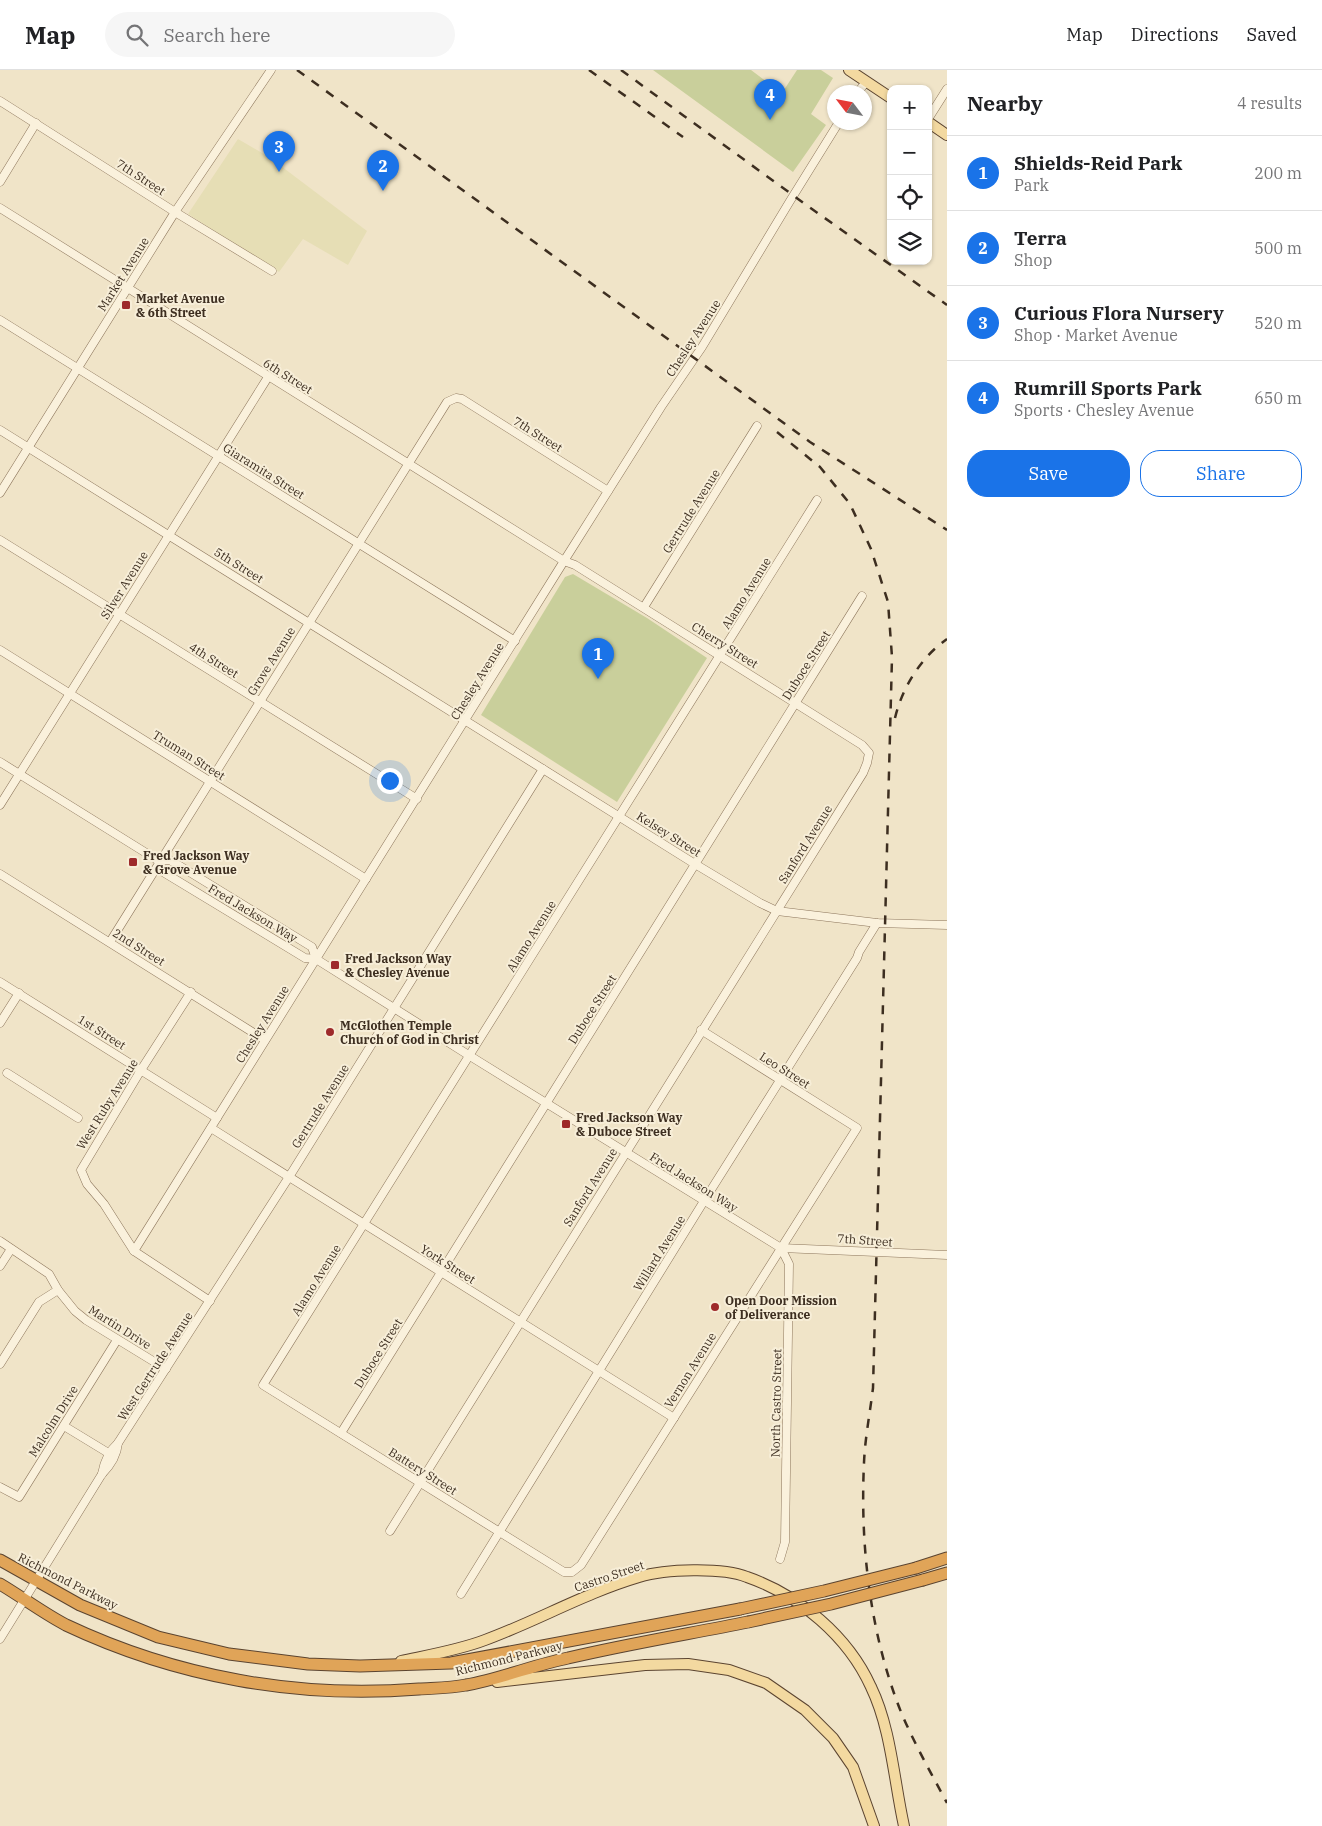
<!DOCTYPE html>
<html lang="en">
<head>
<meta charset="utf-8">
<style>
	:root { --surface:#fff; --page:#f6f6f6; --text:#202124; --muted:#757577; --line:#e0e0e0; --accent:#1a73e8 }
	body { margin:0; font-family:"IBM Plex Serif",serif; background:var(--page); color:var(--text) }
	.controls { position:absolute; right:15px; top:15px; display:grid; overflow:hidden; border-radius:10px; box-shadow:0 1px 4px #0004 }
	.controls button { width:45px; height:45px; display:grid; place-items:center; padding:0; border:0; border-bottom:1px solid var(--line); background:var(--surface); color:var(--text); font:25px sans-serif }
	.compass { position:absolute; left:827px; top:15px; width:45px; height:45px; border-radius:50%; background:var(--surface); box-shadow:0 1px 4px #0004; rotate:302deg }
	.you { position:absolute; left:389px; top:710px; width:18px; height:18px; margin:-12px; border:4px solid #fff; border-radius:50%; background:#1a73e8; box-shadow:0 0 0 8px #1a73e833 }
	.badge { display:grid; place-items:center; width:32px; height:32px; border-radius:50%; background:var(--accent); color:#fff; font-size:16px; font-weight:700 }
	.pin { position:absolute; translate:-50% -41px; filter:drop-shadow(0 1px 2px #0008) }
	.pin::after { content:''; position:absolute; top:26px; width:18px; height:15px; background:inherit; clip-path:polygon(0 0,100% 0,50% 100%) }
	.list { margin:0; padding:0; list-style:none }
	h2 { display:flex; justify-content:space-between; align-items:center; height:65px; margin:0; padding:0 20px; font-size:21px }
	h2 small { font-size:16px; font-weight:400; color:var(--muted) }
	.list li { display:grid; grid-template-columns:32px 1fr auto; gap:15px; align-items:center; box-sizing:border-box; height:75px; padding:0 20px; border-top:1px solid var(--line) }
	.list b { display:block; font-size:19px; white-space:nowrap }
	.list p { margin:0; font-size:16px; white-space:nowrap; color:var(--muted) }
	.list em { font-size:16px; font-style:normal; color:var(--muted) }
	.actions { display:flex; gap:10px; padding:15px 20px }
	.actions a { flex:1; padding:11px 0; border:1px solid var(--accent); border-radius:20px; text-align:center; font-size:18px; color:var(--accent) }
	.actions .main { background:var(--accent); color:#fff }
	.icon { flex:none; width:28px; height:28px; fill:none; stroke:currentColor; stroke-width:2; stroke-linecap:round; stroke-linejoin:round }
	.map { position:relative; flex:none; width:947px; height:1756px; overflow:hidden }
	header { display:flex; align-items:center; gap:30px; box-sizing:border-box; height:70px; padding:0 25px; background:var(--surface); border-bottom:1px solid var(--line) }
	header strong { font-size:24px }
	nav { display:flex; gap:28px; margin-inline-start:auto; font-size:18px }
	.search { width:350px; height:45px; background:var(--page); display:flex; align-items:center; gap:12px; box-sizing:border-box; padding:0 18px; border-radius:28px; color:var(--muted); font-size:19px }
	main { display:flex }
	aside { flex:1; background:var(--surface) }
	.map>svg:first-child { display:block }
	.farmland { fill:#e6deb5 }
	.green { fill:#c9cf9b }
	.lines { fill:none; stroke-linecap:round; stroke-linejoin:round }
	.minor-casing { stroke:#8d765c; stroke-width:9 }
	.major-casing { stroke:#5b4430; stroke-width:12 }
	.highway-casing { stroke:#5b4430; stroke-width:13 }
	.minor { stroke:#faf1dc; stroke-width:8 }
	.major { stroke:#f3d9a0; stroke-width:10 }
	.highway { stroke:#e0a458; stroke-width:11 }
	.rail { stroke:#3d2e20; stroke-width:2.5; stroke-dasharray:9 9; stroke-linecap:butt }
	.highway-bridge-casing { stroke:#5b4430; stroke-width:13; stroke-linecap:butt }
	.highway-bridge { stroke:#e0a458; stroke-width:11 }
	.poi-dot { fill:#9e2a2b; stroke:#f7eed8; stroke-width:2 }
	.labels { text-anchor:middle; dominant-baseline:central; stroke-width:4; stroke-linejoin:round; paint-order:stroke }
	.street-label { font-size:12px; fill:#3d2e20; stroke:#f7eed8 }
	.poi-label { font-size:12px; font-weight:bold; fill:#3d2e20; stroke:#f7eed8; text-anchor:start }
</style>
</head>
<body>
<header>
<strong>Map</strong>
<div class="search"><svg class="icon" aria-label="search" viewBox="0 0 24 24"><circle cx="10" cy="10" r="6"/><path d="M15 15l6 6"/></svg>Search here</div>
<nav><a>Map</a><a>Directions</a><a>Saved</a></nav>
</header>
<main>
<div class="map">
<svg width="947" height="1756" viewBox="0 0 947 1756">
	<rect width="100%" height="100%" fill="#f0e4c8"/>
	<polygon class="farmland" points="238,69 269,87 367,161 348,195 303,169 279,202 188,144"/>
	<g class="green">
		<polygon points="653,0 751,0 782,23 797,0 821,0 833,8 811,44 826,55 793,102"/>
		<polygon points="573,504 647,548 707,588 617,732 481,645 565,507"/>
	</g>
	<g class="lines">
		<defs>
			<g id="minor">
				<polyline points="858,22 866,12"/>
				<polyline points="0,31 175,142 272,201"/>
				<polyline points="928,49 947,19"/>
				<polyline points="0,112 36,53"/>
				<polyline points="0,138 564,491 575,495 862,675 869,683 867,693 863,703 390,1461"/>
				<polyline points="0,250 515,571"/>
				<polyline points="0,360 695,794 760,833 777,841 877,853 947,855"/>
				<polyline points="0,423 175,142 271,0"/>
				<polyline points="0,470 417,729"/>
				<polyline points="644,537 757,356"/>
				<polyline points="0,580 366,809"/>
				<polyline points="0,692 159,791 170,790 312,877 316,889"/>
				<polyline points="0,735 268,307"/>
				<polyline points="159,791 163,802 305,888 316,889 470,986 781,1178 947,1185"/>
				<polyline points="0,804 265,970"/>
				<polyline points="110,872 447,332 456,328 462,329 608,421"/>
				<polyline points="0,912 217,1048"/>
				<polyline points="191,922 141,1000 81,1100 87,1114 104,1134 134,1181 210,1231"/>
				<polyline points="0,953 19,923"/>
				<polyline points="701,960 857,1058 581,1495 572,1502 564,1502 263,1315 817,430"/>
				<polyline points="7,1003 78,1048"/>
				<polyline points="211,1058 674,1348"/>
				<polyline points="0,1171 49,1204 58,1220 75,1241 86,1250 166,1299"/>
				<polyline points="134,1181 564,491 661,337 702,277 790,131 839,52"/>
				<polyline points="0,1196 11,1179"/>
				<polyline points="0,1294 39,1232 58,1220"/>
				<polyline points="64,1356 110,1384"/>
				<polyline points="341,1363 862,526"/>
				<path d="M102,1404C104,1392 109,1381 118,1373L289,1107L543,699"/>
				<polyline points="0,1417 19,1427 117,1270"/>
				<polyline points="780,1489 785,1472 789,1194 781,1178"/>
				<polyline points="461,1524 704,1131 857,888 859,882 877,853"/>
				<path d="M0,1569L102,1404C110,1396 117,1385 118,1373"/>
			</g>
			<g id="major">
				<polyline points="849,0 891,28"/>
				<polyline points="928,52 947,65"/>
				<path d="M401,1591C429,1585 459,1580 485,1570C537,1551 585,1523 639,1507C665,1499 722,1497 747,1507C799,1525 848,1566 871,1617C891,1658 894,1711 904,1756"/>
				<polyline points="497,1612 645,1595 688,1594 729,1600 766,1613 805,1640 833,1668 853,1697 874,1756"/>
			</g>
			<g id="highway">
				<polyline points="0,1490 80,1535 158,1567 229,1584 308,1594 360,1596 451,1593 740,1539"/>
				<polyline points="916,1498 947,1488"/>
				<polyline points="923,1510 947,1503"/>
				<path d="M0,1514C22,1527 43,1543 66,1555C176,1607 298,1629 419,1619C435,1618 451,1618 466,1615C500,1609 534,1595 568,1588C627,1574 688,1564 748,1552"/>
			</g>
		</defs>
		<use href="#minor" class="minor-casing"/>
		<use href="#major" class="major-casing"/>
		<use href="#highway" class="highway-casing"/>
		<use href="#minor" class="minor"/>
		<use href="#major" class="major"/>
		<use href="#highway" class="highway"/>
		<g class="rail">
			<polyline points="297,0 810,372 947,460"/>
			<polyline points="589,0 683,67"/>
			<polyline points="621,0 805,134 947,235"/>
			<path d="M777,362L820,397L850,434L871,479L888,532L892,587L873,1318C870,1343 865,1368 864,1393C860,1476 870,1564 901,1642C914,1673 931,1703 947,1733"/>
			<path d="M895,648C902,618 921,587 947,569"/>
		</g>
		<defs>
			<g id="highway-bridge">
				<polyline points="740,1539 824,1521 916,1498"/>
				<polyline points="748,1552 831,1534 923,1510"/>
			</g>
		</defs>
		<use href="#highway-bridge" class="highway-bridge-casing"/>
		<use href="#highway-bridge" class="highway-bridge"/>
	</g>
	<g class="poi-dot">
		<rect x="121" y="230" width="10" height="10" rx="2.5"/>
		<rect x="128" y="787" width="10" height="10" rx="2.5"/>
		<rect x="330" y="890" width="10" height="10" rx="2.5"/>
		<circle cx="330" cy="962" r="5"/>
		<rect x="561" y="1049" width="10" height="10" rx="2.5"/>
		<circle cx="715" cy="1237" r="5"/>
	</g>
	<g class="labels">
		<g class="street-label">
			<text transform="translate(141 107) rotate(33)">7th Street</text>
			<text transform="translate(123 204) rotate(-58)">Market Avenue</text>
			<text transform="translate(693 268) rotate(-57)">Chesley Avenue</text>
			<text transform="translate(288 306) rotate(32)">6th Street</text>
			<text transform="translate(538 364) rotate(32)">7th Street</text>
			<text transform="translate(264 401) rotate(32)">Giaramita Street</text>
			<text transform="translate(691 441) rotate(-58)">Gertrude Avenue</text>
			<text transform="translate(239 495) rotate(32)">5th Street</text>
			<text transform="translate(124 515) rotate(-58)">Silver Avenue</text>
			<text transform="translate(746 523) rotate(-58)">Alamo Avenue</text>
			<text transform="translate(725 575) rotate(32)">Cherry Street</text>
			<text transform="translate(214 590) rotate(32)">4th Street</text>
			<text transform="translate(271 591) rotate(-58)">Grove Avenue</text>
			<text transform="translate(806 595) rotate(-58)">Duboce Street</text>
			<text transform="translate(477 611) rotate(-58)">Chesley Avenue</text>
			<text transform="translate(189 685) rotate(32)">Truman Street</text>
			<text transform="translate(669 764) rotate(32)">Kelsey Street</text>
			<text transform="translate(805 774) rotate(-58)">Sanford Avenue</text>
			<text transform="translate(253 843) rotate(31)">Fred Jackson Way</text>
			<text transform="translate(531 866) rotate(-58)">Alamo Avenue</text>
			<text transform="translate(139 877) rotate(32)">2nd Street</text>
			<text transform="translate(592 939) rotate(-58)">Duboce Street</text>
			<text transform="translate(262 954) rotate(-58)">Chesley Avenue</text>
			<text transform="translate(102 962) rotate(32)">1st Street</text>
			<text transform="translate(785 1000) rotate(32)">Leo Street</text>
			<text transform="translate(107 1034) rotate(-58)">West Ruby Avenue</text>
			<text transform="translate(320 1036) rotate(-58)">Gertrude Avenue</text>
			<text transform="translate(694 1112) rotate(32)">Fred Jackson Way</text>
			<text transform="translate(590 1117) rotate(-58)">Sanford Avenue</text>
			<text transform="translate(865 1170) rotate(4)">7th Street</text>
			<text transform="translate(659 1183) rotate(-58)">Willard Avenue</text>
			<text transform="translate(448 1194) rotate(32)">York Street</text>
			<text transform="translate(316 1210) rotate(-58)">Alamo Avenue</text>
			<text transform="translate(120 1257) rotate(32)">Martin Drive</text>
			<text transform="translate(378 1283) rotate(-58)">Duboce Street</text>
			<text transform="translate(155 1296) rotate(-57)">West Gertrude Avenue</text>
			<text transform="translate(690 1300) rotate(-58)">Vernon Avenue</text>
			<text transform="translate(776 1333) rotate(-89)">North Castro Street</text>
			<text transform="translate(53 1351) rotate(-58)">Malcolm Drive</text>
			<text transform="translate(423 1401) rotate(32)">Battery Street</text>
			<text transform="translate(609 1506) rotate(-19)">Castro Street</text>
			<text transform="translate(68 1511) rotate(27)">Richmond Parkway</text>
			<text transform="translate(509 1588) rotate(-14)">Richmond Parkway</text>
		</g>
		<g class="poi-label">
			<text x="136" y="228">Market Avenue<tspan x="136" dy="14">&amp; 6th Street</tspan></text>
			<text x="143" y="785">Fred Jackson Way<tspan x="143" dy="14">&amp; Grove Avenue</tspan></text>
			<text x="345" y="888">Fred Jackson Way<tspan x="345" dy="14">&amp; Chesley Avenue</tspan></text>
			<text x="340" y="955">McGlothen Temple<tspan x="340" dy="14">Church of God in Christ</tspan></text>
			<text x="576" y="1047">Fred Jackson Way<tspan x="576" dy="14">&amp; Duboce Street</tspan></text>
			<text x="725" y="1230">Open Door Mission<tspan x="725" dy="14">of Deliverance</tspan></text>
		</g>
	</g>
</svg>
<div class="controls">
<button>+</button>
<button>−</button>
<button><svg class="icon" aria-label="locate" viewBox="0 0 24 24"><circle cx="12" cy="12" r="6"/><path d="M12 2v4M12 18v4M2 12h4M18 12h4"/></svg></button>
<button><svg class="icon" aria-label="layers" viewBox="0 0 24 24"><path d="M12 4l9 5-9 5-9-5zM3 14l9 5 9-5"/></svg></button>
</div>
<svg class="compass" viewBox="-18 -18 36 36"><path d="M0-13l5 13h-10z" fill="#e53935"/><path d="M0 13l5-13h-10z" fill="#757577"/></svg>
<div class="you"></div>
<div class="pin badge" style="left:598px;top:609px">1</div>
<div class="pin badge" style="left:383px;top:121px">2</div>
<div class="pin badge" style="left:279px;top:102px">3</div>
<div class="pin badge" style="left:770px;top:50px">4</div>
</div>
<aside>
<h2>Nearby<small>4 results</small></h2>
<ul class="list">
<li><span class="badge">1</span><div><b>Shields-Reid Park</b><p>Park</p></div><em>200 m</em></li>
<li><span class="badge">2</span><div><b>Terra</b><p>Shop</p></div><em>500 m</em></li>
<li><span class="badge">3</span><div><b>Curious Flora Nursery</b><p>Shop · Market Avenue</p></div><em>520 m</em></li>
<li><span class="badge">4</span><div><b>Rumrill Sports Park</b><p>Sports · Chesley Avenue</p></div><em>650 m</em></li>
</ul>
<div class="actions"><a class="main">Save</a><a>Share</a></div>
</aside>
</main>
</body>
</html>
